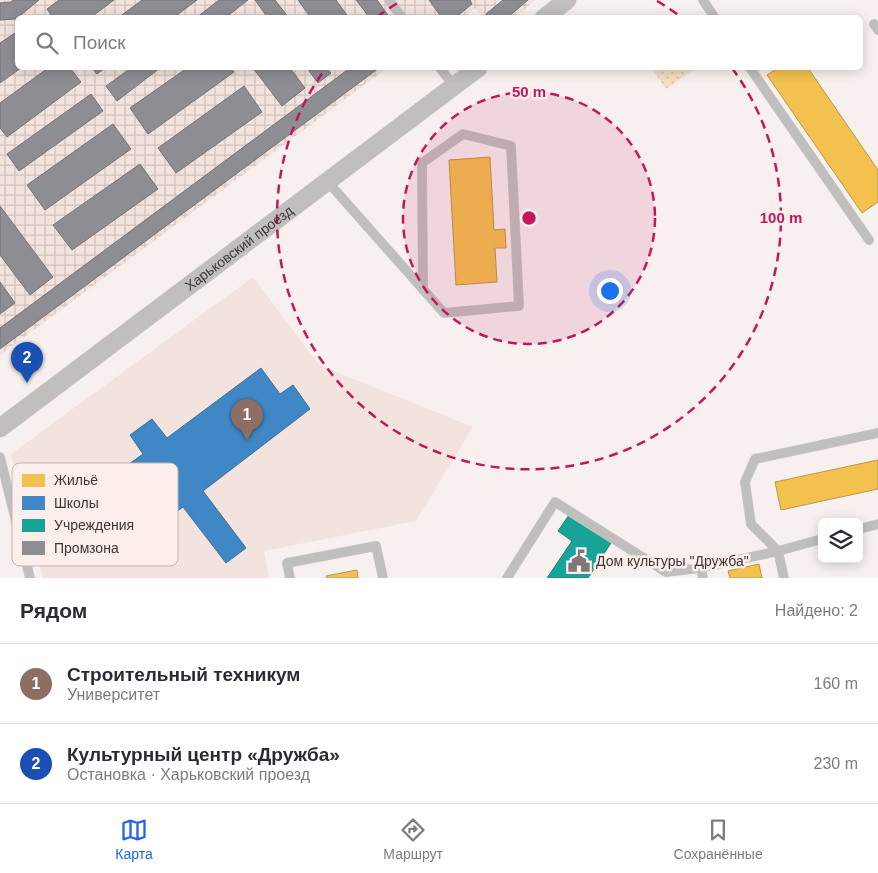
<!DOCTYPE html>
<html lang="ru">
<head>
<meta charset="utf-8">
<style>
	:root { --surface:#fff; --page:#f7f7f7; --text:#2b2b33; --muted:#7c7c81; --line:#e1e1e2; --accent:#2563eb }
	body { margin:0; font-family:Helvetica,sans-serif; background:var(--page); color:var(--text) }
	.controls { position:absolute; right:15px; bottom:15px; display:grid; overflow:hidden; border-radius:8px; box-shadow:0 2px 12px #0003 }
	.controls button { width:45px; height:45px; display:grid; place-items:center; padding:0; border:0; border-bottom:1px solid var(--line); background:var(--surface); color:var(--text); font:25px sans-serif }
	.you { position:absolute; left:609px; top:290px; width:18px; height:18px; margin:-12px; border:4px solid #fff; border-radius:50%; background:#1a73e8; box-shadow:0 0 0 8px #1a73e833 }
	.badge { display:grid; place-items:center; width:32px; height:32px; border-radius:50%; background:var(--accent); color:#fff; font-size:16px; font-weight:700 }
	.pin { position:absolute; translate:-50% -41px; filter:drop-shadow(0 1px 2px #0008) }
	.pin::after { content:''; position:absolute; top:26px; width:18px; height:15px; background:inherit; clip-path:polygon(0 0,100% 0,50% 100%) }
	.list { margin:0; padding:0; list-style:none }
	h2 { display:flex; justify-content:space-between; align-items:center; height:65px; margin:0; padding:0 20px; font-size:21px }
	h2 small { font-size:16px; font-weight:400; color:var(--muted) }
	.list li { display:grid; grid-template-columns:32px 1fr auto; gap:15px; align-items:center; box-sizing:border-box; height:80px; padding:0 20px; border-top:1px solid var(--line) }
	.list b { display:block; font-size:19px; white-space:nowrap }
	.list p { margin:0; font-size:16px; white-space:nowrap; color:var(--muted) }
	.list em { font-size:16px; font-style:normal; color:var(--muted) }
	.icon { flex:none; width:28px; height:28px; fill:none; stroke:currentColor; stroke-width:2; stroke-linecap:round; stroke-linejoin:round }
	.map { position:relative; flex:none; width:878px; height:578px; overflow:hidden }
	.search { position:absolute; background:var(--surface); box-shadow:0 2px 12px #0003; left:15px; right:15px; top:15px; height:55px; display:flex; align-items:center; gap:12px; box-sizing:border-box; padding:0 18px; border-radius:8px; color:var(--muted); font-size:19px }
	.sheet { height:225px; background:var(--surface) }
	nav { display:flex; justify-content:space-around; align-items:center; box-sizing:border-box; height:70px; border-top:1px solid var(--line); background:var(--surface); font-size:14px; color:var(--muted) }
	nav a { display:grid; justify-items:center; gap:2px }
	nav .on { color:var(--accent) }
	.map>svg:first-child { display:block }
	.built { fill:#f2e3de }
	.industrial { fill:url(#industrial-grid) }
	.grass { fill:url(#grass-dots) }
	.homes { fill:#f2c14e; stroke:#bc9847 }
	.schools { fill:#3f88c5; stroke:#3e709a }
	.public { fill:#17a398; stroke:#22837b }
	.industry { fill:#8d8d92; stroke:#757476 }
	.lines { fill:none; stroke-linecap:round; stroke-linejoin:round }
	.lane-casing { stroke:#d2ccca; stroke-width:10 }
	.street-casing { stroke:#d2ccca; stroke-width:19 }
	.lane { stroke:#c1bfbe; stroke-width:9 }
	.street { stroke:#c1bfbe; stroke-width:18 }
	.ring { fill:none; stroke:#c2185b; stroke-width:2.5; stroke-dasharray:9 6 }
	.labels { text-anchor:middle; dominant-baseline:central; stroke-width:5; stroke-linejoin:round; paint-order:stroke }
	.street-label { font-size:14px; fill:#3d3836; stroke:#fceeea }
	.poi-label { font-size:14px; fill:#3d3836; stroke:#fceeea; text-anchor:start }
	.key { fill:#fceeea; stroke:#c3b7b4; stroke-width:1 }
	.key-label { font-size:14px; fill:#3d3836 }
	.centre { fill:#c2185b; stroke:#fceeea; stroke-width:2.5 }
	.ring-label { font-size:15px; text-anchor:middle; font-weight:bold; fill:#c2185b; stroke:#fceeea; stroke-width:5; stroke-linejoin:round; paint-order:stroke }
</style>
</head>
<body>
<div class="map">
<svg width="878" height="578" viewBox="0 0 878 578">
	<defs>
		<pattern id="industrial-grid" width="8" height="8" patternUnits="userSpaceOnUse" patternTransform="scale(1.25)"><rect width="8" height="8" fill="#f2e3de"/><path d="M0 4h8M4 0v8" fill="none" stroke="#d0c4bf"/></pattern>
		<pattern id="grass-dots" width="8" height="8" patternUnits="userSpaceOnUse" patternTransform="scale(1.25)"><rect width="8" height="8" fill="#f5dec3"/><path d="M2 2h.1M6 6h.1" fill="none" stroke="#d3bfa8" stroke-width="1.8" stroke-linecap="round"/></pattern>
	</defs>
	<rect width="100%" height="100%" fill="#f8f0ee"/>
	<polygon class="built" points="253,277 319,365 473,427 416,521 264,551 269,578 43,578 11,454"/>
	<polygon class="industrial" points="0,0 535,0 515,18 483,17 475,8 464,18 18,18 18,68 387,68 0,355"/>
	<polygon class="grass" points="651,68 696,68 666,89"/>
	<g class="homes">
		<polygon points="778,68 808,68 878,170 878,202 862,213 767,75"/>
		<polygon points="490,157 494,230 505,229 506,248 495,248 497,282 456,285 449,160"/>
		<polygon points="878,460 878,489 781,510 775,482"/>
		<polygon points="759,564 762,578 730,578 728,571"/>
		<polygon points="357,570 358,578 327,578 326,576"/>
	</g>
	<polygon class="schools" points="261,368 280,394 293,385 310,409 203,491 246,548 226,563 183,507 131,545 91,491 143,454 130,435 152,419 167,438"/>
	<polygon class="public" points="569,515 611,543 588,578 547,578 572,541 558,531"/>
	<g class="industry">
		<polygon points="13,0 39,0 16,19 0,20 0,3 11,2"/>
		<polygon points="59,0 114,0 90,18 53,18 47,9"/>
		<polygon points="142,0 197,0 173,18 118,18"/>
		<polygon points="219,0 248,0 225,18 196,18"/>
		<polygon points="255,0 275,0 289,18 268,18"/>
		<polygon points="298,0 336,0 349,18 311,18"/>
		<polygon points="356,0 377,0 390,18 370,18"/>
		<polygon points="429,0 470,0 472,4 455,18 442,18"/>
		<polygon points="503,0 528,0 507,18 489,18 486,14"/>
		<polygon points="18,31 18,68 21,68 0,83 0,43"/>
		<polygon points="48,68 70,68 81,82 7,137 0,128 0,103"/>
		<polygon points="92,68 105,68 97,74"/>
		<polygon points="131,68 160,68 117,101 106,86"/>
		<polygon points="187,68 230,68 234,72 148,134 130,108"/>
		<polygon points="253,68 290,68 305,88 282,106"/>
		<polygon points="307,68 327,68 331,73 318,83"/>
		<polygon points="350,68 379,68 0,349 0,328"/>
		<polygon points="244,86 262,112 176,173 158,148"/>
		<polygon points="91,94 103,111 19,171 7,154"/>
		<polygon points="113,124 131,149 45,210 27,185"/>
		<polygon points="140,164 158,189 72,250 53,225"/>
		<polygon points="0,206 53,277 30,295 0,255"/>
		<polygon points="0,282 15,303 0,314"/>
	</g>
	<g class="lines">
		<defs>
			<g id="lane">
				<polyline points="389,0 402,18"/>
				<polyline points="703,0 715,18"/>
				<polyline points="874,24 878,30"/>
				<polyline points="440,68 454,86"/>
				<polyline points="750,68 869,240"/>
				<polyline points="327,181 444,313 519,306 511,146 463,134 422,163 423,290"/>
				<polyline points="0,457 30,578"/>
				<polyline points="859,529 878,524"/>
				<polyline points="822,539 778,551 751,524 745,482 755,459 878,433"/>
				<polyline points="290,578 287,563 376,546 383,578"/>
				<polyline points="507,578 555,502 666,572 701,568"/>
				<polyline points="703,578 701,568 778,551 784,578"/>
			</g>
			<g id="street">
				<polyline points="544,18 567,0"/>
				<path id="s1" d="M0,428L478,68"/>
			</g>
		</defs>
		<use href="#lane" class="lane-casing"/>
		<use href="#street" class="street-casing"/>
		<use href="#lane" class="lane"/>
		<use href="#street" class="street"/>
	</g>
	<circle cx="529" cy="218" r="126" fill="#c2185b" fill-opacity=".12"/>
	<g class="ring">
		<circle cx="529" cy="218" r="126"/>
		<path d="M377 17A252 252 0 0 1 401 1M657 1A252 252 0 0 1 681 17M732 68A252 252 0 1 1 326 68"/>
	</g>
	<defs>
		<symbol id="civic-bare" viewBox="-9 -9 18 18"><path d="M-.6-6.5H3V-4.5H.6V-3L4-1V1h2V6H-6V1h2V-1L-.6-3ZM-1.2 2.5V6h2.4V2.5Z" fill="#7e7876" stroke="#fceeea" stroke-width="2.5" paint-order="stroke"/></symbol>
	</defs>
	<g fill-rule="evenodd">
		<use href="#civic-bare" x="563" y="545" width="32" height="32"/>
	</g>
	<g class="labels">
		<g class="street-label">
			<text stroke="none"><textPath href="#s1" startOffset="299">Харьковский проезд</textPath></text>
		</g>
		<g class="poi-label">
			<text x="596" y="561">Дом культуры "Дружба"</text>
		</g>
	</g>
	<rect x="12" y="463" width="166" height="103" rx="8" class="key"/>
	<rect x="22" y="474" width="23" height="13" fill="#f2c14e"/>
	<rect x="22" y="496" width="23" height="14" fill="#3f88c5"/>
	<rect x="22" y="519" width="23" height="13" fill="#17a398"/>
	<rect x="22" y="541" width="23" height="14" fill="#8d8d92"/>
	<g class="key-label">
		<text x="54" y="485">Жильё</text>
		<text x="54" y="508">Школы</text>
		<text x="54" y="530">Учреждения</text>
		<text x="54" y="553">Промзона</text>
	</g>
	<circle cx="529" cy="218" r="8" class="centre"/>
	<g class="ring-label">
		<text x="529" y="97">50 m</text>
		<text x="781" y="223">100 m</text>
	</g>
</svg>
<div class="controls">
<button><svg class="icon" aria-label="layers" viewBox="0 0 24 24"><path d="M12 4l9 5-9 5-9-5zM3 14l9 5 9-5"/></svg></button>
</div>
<div class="you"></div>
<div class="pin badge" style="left:247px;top:440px;background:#8d6e63">1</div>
<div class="pin badge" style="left:27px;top:383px;background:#1a4fb4">2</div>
<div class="search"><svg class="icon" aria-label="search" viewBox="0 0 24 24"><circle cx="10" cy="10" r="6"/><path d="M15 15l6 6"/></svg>Поиск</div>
</div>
<section class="sheet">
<h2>Рядом<small>Найдено: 2</small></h2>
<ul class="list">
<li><span class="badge" style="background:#8d6e63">1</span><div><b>Строительный техникум</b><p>Университет</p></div><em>160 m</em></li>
<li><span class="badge" style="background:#1a4fb4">2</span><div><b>Культурный центр «Дружба»</b><p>Остановка · Харьковский проезд</p></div><em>230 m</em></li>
</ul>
</section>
<nav>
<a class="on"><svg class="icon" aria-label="map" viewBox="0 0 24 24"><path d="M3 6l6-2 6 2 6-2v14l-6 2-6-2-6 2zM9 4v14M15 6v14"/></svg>Карта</a>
<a><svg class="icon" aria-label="directions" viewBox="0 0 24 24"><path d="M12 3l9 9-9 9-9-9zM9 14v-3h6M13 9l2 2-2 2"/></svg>Маршрут</a>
<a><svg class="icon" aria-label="saved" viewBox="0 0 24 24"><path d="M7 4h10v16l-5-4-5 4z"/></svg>Сохранённые</a>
</nav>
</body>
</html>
